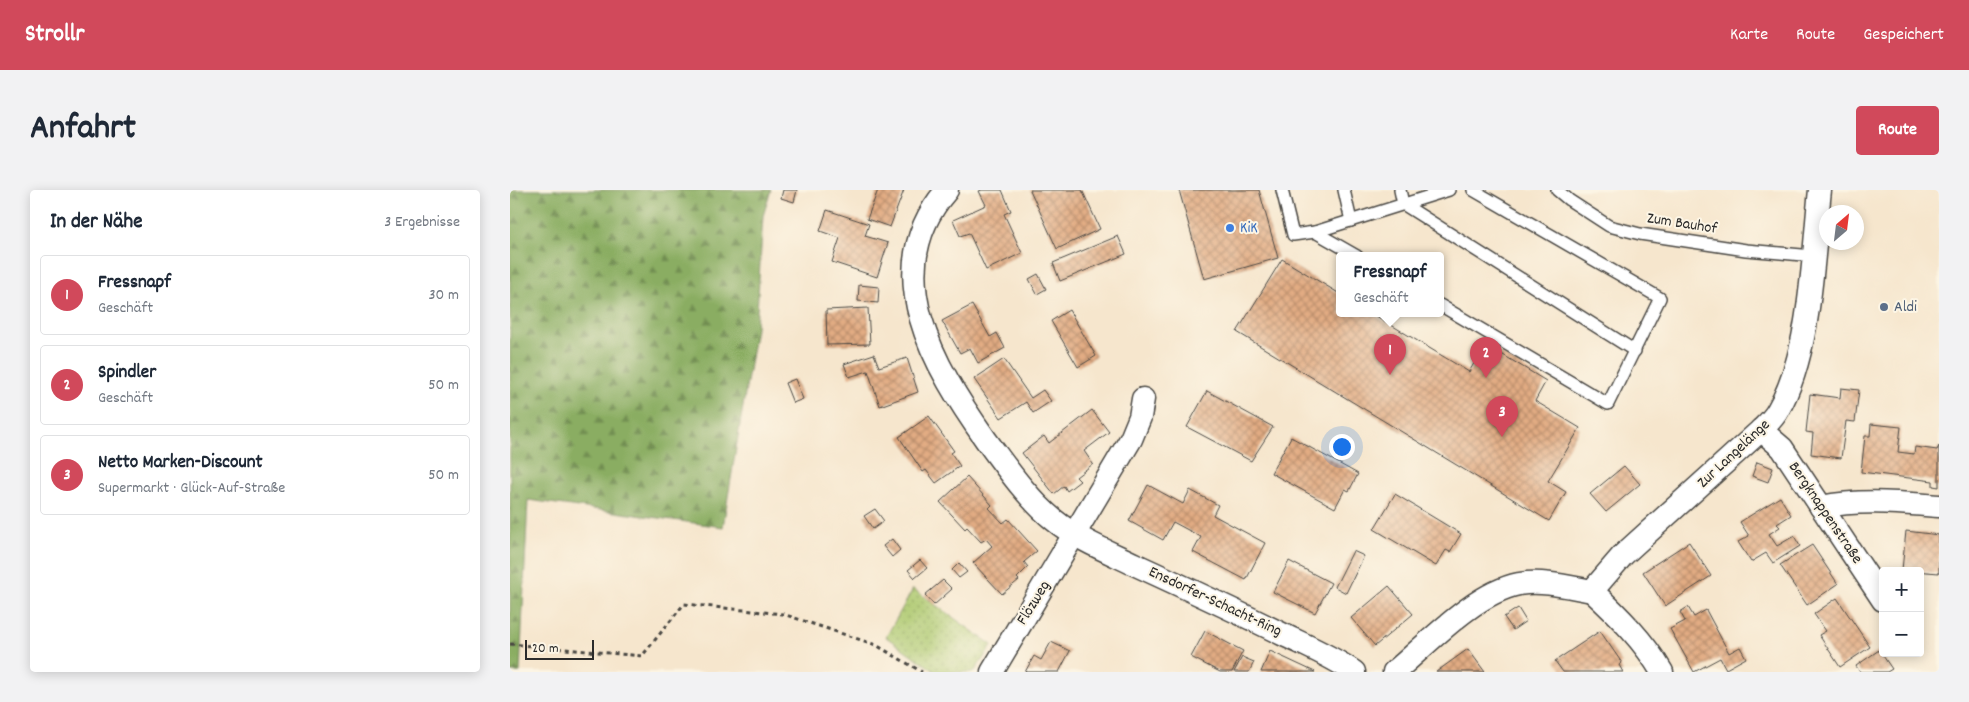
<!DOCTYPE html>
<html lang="de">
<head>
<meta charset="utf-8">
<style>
	:root { --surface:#fff; --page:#f2f2f3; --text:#1f2937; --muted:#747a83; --line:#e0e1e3; --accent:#d1495b }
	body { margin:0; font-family:Dekko,sans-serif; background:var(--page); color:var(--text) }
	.controls { position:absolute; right:15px; bottom:15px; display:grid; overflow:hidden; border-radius:5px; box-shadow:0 2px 12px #0003 }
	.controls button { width:45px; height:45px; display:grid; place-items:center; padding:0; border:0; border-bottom:1px solid var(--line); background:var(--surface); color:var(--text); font:25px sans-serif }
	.compass { position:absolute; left:1309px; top:15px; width:45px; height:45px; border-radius:50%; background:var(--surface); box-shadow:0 2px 12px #0003; rotate:28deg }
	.scale { position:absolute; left:15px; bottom:12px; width:69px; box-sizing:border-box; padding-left:5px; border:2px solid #2b2b2b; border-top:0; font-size:14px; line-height:18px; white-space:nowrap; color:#2b2b2b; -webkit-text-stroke:4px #fcf5e5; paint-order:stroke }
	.you { position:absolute; left:831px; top:256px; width:18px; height:18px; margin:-12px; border:4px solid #fff; border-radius:50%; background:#1a73e8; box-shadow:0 0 0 8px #1a73e833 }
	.badge { display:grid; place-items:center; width:32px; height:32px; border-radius:50%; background:var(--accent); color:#fff; font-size:16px; font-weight:700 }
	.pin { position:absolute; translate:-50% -41px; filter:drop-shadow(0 1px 2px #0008) }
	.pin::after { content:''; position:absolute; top:26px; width:18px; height:15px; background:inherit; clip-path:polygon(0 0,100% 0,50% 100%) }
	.popup { position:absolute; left:826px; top:62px; width:108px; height:65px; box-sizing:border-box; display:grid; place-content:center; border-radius:5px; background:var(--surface); filter:drop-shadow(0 1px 4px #0005); font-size:16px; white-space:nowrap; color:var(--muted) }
	.popup b { font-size:19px; color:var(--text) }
	.popup::after { content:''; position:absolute; left:50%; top:100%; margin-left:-10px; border:10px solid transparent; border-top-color:var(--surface) }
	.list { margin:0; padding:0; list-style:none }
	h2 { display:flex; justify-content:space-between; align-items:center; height:65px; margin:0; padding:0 20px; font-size:21px }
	h2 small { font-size:16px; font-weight:400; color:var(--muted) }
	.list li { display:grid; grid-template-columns:32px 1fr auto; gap:15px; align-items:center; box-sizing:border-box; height:80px; margin:0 10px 10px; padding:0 10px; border:1px solid var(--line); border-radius:5px }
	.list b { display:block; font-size:19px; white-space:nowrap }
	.list p { margin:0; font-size:16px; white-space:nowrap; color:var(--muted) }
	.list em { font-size:16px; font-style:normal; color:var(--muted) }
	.map { position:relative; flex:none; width:1429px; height:482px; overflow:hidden; border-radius:5px }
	header { display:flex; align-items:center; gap:30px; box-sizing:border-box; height:70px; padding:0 25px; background:var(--accent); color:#fff }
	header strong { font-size:24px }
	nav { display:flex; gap:28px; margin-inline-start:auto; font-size:18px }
	.intro { display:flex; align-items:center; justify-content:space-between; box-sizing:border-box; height:120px; padding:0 30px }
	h1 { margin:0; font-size:35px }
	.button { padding:12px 22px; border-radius:5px; background:var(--accent); color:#fff; font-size:18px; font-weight:700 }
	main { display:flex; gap:30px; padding:0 30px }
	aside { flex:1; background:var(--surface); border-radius:5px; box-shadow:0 2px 12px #0003 }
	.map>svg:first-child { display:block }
	.forest { fill:url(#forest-firs); stroke:#5a6c46 }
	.park { fill:url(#park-dots); stroke:#6c7a4e }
	.building { fill:url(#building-cross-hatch) }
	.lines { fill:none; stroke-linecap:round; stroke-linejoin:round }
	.service-casing { stroke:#494743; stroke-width:14 }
	.minor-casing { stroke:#494743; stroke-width:25 }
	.path { stroke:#494743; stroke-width:3; stroke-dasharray:4 4; stroke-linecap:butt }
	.service { stroke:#fff; stroke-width:11 }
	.minor { stroke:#fff; stroke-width:22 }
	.shop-dot { fill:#3f7fe0; stroke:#fcf5e5; stroke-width:2 }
	.service-dot { fill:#5c6f8a; stroke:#fcf5e5; stroke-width:2 }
	.labels { text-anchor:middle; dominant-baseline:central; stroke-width:4; stroke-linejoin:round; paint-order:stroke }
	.street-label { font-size:16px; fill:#2b2b2b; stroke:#fcf5e5 }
	.shop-label { font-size:16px; fill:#366cbe; stroke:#fcf5e5; text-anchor:start }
	.service-label { font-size:16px; fill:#4e5e75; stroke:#fcf5e5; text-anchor:start }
</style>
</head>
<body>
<header>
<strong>Strollr</strong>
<nav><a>Karte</a><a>Route</a><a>Gespeichert</a></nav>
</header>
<div class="intro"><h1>Anfahrt</h1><a class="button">Route</a></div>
<main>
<aside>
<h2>In der Nähe<small>3 Ergebnisse</small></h2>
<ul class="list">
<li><span class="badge">1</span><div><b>Fressnapf</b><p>Geschäft</p></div><em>30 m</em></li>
<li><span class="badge">2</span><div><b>Spindler</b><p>Geschäft</p></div><em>50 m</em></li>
<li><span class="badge">3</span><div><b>Netto Marken-Discount</b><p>Supermarkt · Glück-Auf-Straße</p></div><em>50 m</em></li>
</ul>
</aside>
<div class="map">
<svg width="1429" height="482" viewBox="0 0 1429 482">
	<defs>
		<pattern id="forest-firs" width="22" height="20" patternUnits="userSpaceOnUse" patternTransform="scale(1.25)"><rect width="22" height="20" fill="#8aad62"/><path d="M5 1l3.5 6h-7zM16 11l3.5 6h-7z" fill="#718d51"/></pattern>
		<pattern id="park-dots" width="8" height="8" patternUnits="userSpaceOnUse" patternTransform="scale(1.25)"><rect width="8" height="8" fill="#adc970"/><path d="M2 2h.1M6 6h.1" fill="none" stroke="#8da35c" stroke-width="1.8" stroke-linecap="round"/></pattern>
		<pattern id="building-cross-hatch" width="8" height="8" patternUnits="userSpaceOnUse" patternTransform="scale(1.25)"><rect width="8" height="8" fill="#e2ac83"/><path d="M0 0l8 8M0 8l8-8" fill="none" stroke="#b78c6b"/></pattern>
	</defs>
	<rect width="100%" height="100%" fill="#fcf5e5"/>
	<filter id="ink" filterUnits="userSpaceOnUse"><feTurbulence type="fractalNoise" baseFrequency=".02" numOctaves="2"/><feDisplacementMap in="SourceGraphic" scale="10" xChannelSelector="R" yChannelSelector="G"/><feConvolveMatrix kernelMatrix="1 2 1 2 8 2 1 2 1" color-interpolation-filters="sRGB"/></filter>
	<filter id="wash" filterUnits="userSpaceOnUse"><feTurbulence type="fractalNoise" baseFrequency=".0096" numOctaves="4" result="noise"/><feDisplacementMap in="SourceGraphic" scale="20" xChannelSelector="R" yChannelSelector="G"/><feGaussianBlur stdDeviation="1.12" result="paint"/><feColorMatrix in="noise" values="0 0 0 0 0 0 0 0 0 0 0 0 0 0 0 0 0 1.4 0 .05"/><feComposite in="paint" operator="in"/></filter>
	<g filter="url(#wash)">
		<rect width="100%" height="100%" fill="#f6e6cd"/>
		<polygon class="forest" points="0,0 261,0 253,26 246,138 213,337 18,310 10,482 0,482"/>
		<polygon class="park" points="403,399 482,455 464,482 426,482 376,447"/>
		<g id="blocks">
			<g class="building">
				<polygon points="273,0 287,0 284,12 271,8"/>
				<polygon points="368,0 394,0 380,37 357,29"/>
				<polygon points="472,0 492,0 501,21 494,24 512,63 476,80 459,43 450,46 443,30 476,15 469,1"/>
				<polygon points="520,0 572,0 590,39 547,59"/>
				<polygon points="669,0 749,0 768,68 694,89"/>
				<polygon points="317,20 359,34 355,46 378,53 367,87 322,72 330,48 310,41"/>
				<polygon points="608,46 616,64 550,91 543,73"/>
				<polygon points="772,69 830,104 830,124 863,124 959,182 975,154 1036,191 1025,211 1070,238 1038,291 1056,302 1039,331 727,142"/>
				<polygon points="528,84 536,99 527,104 519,89"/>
				<polygon points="349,95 369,97 368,113 348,111"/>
				<polygon points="462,115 480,147 487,143 495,158 468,173 460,158 450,163 432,131"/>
				<polygon points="358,118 360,154 317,155 316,120"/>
				<polygon points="559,120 586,166 568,177 541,131"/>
				<polygon points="364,164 369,177 397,168 408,202 370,216 358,181 339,187 334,174"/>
				<polygon points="494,169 521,208 533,200 541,211 523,223 516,212 491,228 464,189"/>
				<polygon points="285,189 293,209 283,213 275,193"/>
				<polygon points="1331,198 1349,200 1345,232 1336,231 1331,268 1301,264 1303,243 1296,242 1300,204 1330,208"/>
				<polygon points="697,201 763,237 741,271 677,237"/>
				<polygon points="582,220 599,242 574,261 583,274 566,287 570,291 557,301 554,296 544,304 512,263 534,246 539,253"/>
				<polygon points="419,226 444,261 441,263 450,276 426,293 416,280 413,282 389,247"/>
				<polygon points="1361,234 1391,237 1388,262 1404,264 1405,257 1427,260 1429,256 1429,297 1423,296 1423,291 1351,282 1355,246 1360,246"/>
				<polygon points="781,247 848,284 839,301 835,299 825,318 761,283"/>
				<polygon points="1247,272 1263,278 1258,292 1242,286"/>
				<polygon points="1114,276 1130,294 1096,322 1080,304"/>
				<polygon points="457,287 482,315 479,318 493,333 498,329 527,361 514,372 518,377 507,388 509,390 492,404 463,373 482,356 476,349 471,352 457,337 455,339 430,312"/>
				<polygon points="638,295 673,314 680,300 708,315 703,325 755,353 736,390 683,362 691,347 663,332 653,350 619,331"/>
				<polygon points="885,304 951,344 940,362 936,360 926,376 864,339"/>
				<polygon points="1270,307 1281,325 1267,334 1270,337 1259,344 1267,356 1284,346 1290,356 1263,373 1256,363 1241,372 1228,352 1239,346 1230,332"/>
				<polygon points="365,319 374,331 363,339 354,326"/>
				<polygon points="1396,341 1429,345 1429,383 1392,380"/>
				<polygon points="382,349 390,360 382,367 373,356"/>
				<polygon points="1179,352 1201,386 1155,416 1133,382"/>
				<polygon points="1302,355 1328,394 1297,415 1270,375"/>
				<polygon points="843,361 854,366 836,403 825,397"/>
				<polygon points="410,370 417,378 405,388 398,380"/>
				<polygon points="779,371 821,393 805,423 763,402"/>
				<polygon points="449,373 457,382 449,388 442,380"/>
				<polygon points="433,390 442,399 424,415 415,405"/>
				<polygon points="879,396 903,424 865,456 841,428"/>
				<polygon points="1327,408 1360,457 1330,477 1309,445 1316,441 1304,424"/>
				<polygon points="1178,417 1184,427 1196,420 1219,463 1230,457 1236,468 1216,479 1210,468 1184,482 1160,439 1175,431 1170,422"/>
				<polygon points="1008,418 1016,431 1003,440 994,427"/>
				<polygon points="695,441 733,461 722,482 710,482 681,467"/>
				<polygon points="1090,441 1112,473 1109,475 1113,482 1053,482 1045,471"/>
				<polygon points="541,452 560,461 549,482 515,482 524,466 531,470"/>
				<polygon points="958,459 975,482 926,482"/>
				<polygon points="1369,460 1382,479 1377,482 1350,482 1346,476"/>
				<polygon points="760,461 805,482 751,482"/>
				<polygon points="732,467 744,472 739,482 724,482"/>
			</g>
		</g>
	</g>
	<g filter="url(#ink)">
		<use href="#blocks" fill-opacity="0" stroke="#494743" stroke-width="1"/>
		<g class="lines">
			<defs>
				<g id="service">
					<polyline points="772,0 783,45 805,42 847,66"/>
					<polyline points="834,0 841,31"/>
					<polyline points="890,0 893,14 1125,161"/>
					<polyline points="1047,0 1059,10 1099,36 1130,44 1236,60 1303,66"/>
					<polyline points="805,42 939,0"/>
					<polyline points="930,115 1098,214 1150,108 963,0"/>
				</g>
				<g id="minor">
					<path d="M437,0C366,81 425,178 476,250C496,277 518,309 544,330C567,349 597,361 624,374C674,397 724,420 774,445C797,456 823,467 844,482"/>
					<polyline points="1251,240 1272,258 1373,410"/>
					<path d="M1311,317C1351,309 1389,313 1429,316"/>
					<path d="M1082,401L1113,365L1251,240C1257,234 1264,228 1268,220C1301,164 1303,64 1310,0"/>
					<path d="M1082,401C1108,425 1134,451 1152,482"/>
					<polyline points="482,482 621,249 630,227 633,209"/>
					<path d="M884,482C919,453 964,403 1009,394C1033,390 1059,397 1082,401"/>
				</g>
			</defs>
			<use href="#service" class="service-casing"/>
			<use href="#minor" class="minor-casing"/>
			<polyline class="path" points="0,454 132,466 174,414 273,424 366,455 412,482"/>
			<use href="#service" class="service"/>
			<use href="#minor" class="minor"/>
		</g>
	</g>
	<circle class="shop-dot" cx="720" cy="38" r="5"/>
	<circle class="service-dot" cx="1374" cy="117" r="5"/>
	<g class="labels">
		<g class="street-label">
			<text transform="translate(1172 34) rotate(9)">Zum Bauhof</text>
			<text transform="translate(1224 264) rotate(-43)">Zur Langelänge</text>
			<text transform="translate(1315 323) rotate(56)">Bergknappenstraße</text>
			<text transform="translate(705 412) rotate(25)">Ensdorfer-Schacht-Ring</text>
			<text transform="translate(524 413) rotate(-58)">Flözweg</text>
		</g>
		<g class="shop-label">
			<text x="730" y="38">KiK</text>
		</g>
		<g class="service-label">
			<text x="1384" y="117">Aldi</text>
		</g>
	</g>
</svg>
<div class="controls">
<button>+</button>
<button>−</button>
</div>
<svg class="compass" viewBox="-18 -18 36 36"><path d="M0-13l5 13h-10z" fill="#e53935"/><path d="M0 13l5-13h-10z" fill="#747a83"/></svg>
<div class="scale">20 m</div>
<div class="you"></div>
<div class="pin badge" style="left:880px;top:185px">1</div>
<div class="popup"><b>Fressnapf</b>Geschäft</div>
<div class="pin badge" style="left:976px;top:188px">2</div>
<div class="pin badge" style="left:992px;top:247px">3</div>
</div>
</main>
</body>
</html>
